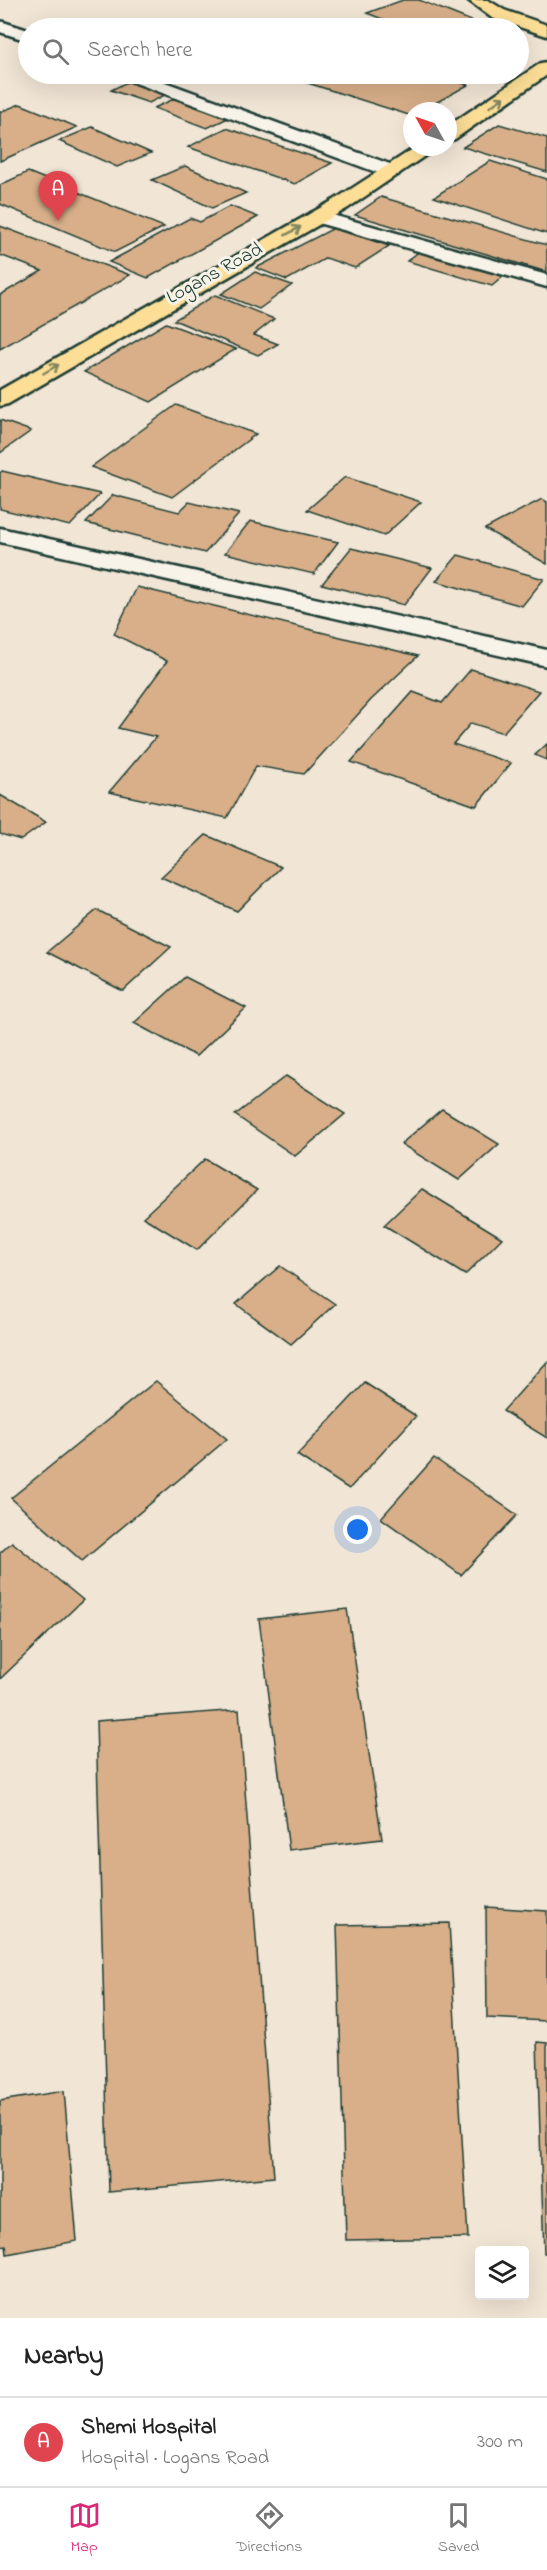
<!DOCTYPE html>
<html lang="en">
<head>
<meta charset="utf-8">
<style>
	:root { --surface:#fff; --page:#f2f2f2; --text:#222; --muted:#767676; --line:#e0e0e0; --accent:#db2777 }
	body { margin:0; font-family:"Indie Flower",sans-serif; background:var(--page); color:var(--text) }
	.controls { position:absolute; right:18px; bottom:18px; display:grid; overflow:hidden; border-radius:6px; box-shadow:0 6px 24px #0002 }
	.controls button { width:54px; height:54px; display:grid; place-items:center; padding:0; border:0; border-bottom:2px solid var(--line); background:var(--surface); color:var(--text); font:30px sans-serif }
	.compass { position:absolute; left:403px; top:102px; width:54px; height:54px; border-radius:50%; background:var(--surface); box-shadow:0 6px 24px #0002; rotate:310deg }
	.you { position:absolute; left:358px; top:1530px; width:21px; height:21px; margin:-15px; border:4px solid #fff; border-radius:50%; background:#1a73e8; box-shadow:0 0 0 9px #1a73e833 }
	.badge { display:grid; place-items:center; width:39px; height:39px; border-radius:50%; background:var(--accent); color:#fff; font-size:20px; font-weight:700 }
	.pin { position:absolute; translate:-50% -50px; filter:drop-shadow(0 2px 3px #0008) }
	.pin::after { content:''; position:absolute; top:32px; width:21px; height:18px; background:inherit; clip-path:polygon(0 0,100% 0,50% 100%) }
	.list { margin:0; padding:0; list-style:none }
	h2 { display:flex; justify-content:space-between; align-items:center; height:78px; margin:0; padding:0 24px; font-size:26px }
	h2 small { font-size:20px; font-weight:400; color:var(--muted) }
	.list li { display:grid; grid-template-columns:39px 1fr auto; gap:18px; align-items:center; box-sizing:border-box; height:90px; padding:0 24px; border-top:2px solid var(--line) }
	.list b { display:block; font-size:22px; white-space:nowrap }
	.list p { margin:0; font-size:20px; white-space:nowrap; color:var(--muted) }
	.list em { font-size:20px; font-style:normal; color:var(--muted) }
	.icon { flex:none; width:33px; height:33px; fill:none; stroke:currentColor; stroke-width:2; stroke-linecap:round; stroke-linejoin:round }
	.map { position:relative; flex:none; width:547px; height:2318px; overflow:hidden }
	.search { position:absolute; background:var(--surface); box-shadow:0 6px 24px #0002; left:18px; right:18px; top:18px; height:66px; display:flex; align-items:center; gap:15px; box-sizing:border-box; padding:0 21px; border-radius:33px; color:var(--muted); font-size:22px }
	.sheet { height:168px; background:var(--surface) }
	nav { display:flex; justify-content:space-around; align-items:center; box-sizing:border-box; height:84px; border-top:2px solid var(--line); background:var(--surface); font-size:16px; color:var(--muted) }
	nav a { display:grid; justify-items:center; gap:3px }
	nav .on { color:var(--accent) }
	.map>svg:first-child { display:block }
	.building { fill:#d8af89; stroke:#1f3d34; stroke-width:1.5 }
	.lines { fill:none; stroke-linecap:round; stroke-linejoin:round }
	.minor-casing { stroke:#1f3d34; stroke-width:5 }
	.major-casing { stroke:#1f3d34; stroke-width:5 }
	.minor { fill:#f7f3e8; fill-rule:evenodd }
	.major { fill:#fcde96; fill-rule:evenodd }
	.oneway { stroke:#828560 }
	.labels { text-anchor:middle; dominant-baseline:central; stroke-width:6; stroke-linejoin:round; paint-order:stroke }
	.far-street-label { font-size:20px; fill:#1f3d34; stroke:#f7f3e8 }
</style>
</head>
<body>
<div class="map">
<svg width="547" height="2318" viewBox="0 0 547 2318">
	<rect width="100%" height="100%" fill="#f1e5d5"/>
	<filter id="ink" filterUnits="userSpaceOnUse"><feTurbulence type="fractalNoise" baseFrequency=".0167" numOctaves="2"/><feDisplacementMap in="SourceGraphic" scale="12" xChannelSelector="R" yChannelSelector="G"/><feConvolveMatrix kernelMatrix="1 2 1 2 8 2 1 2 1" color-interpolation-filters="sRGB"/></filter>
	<g filter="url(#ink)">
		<g class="building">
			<polygon points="403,0 419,0 489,28 405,28 367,13"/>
			<polygon points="279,16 313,28 251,28"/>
			<polygon points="300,74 465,74 452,80 468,85 421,111 412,111 412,116 292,78"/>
			<polygon points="131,80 169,93 149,103 111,90"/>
			<polygon points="176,98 230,117 207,128 154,108"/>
			<polygon points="20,104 77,127 0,161 0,112"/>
			<polygon points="499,124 547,138 547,172 463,147"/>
			<polygon points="92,127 151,153 117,167 59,141"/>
			<polygon points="226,128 332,163 295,184 188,147"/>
			<polygon points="490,161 547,179 547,234 434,197"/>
			<polygon points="185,166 246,193 212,208 152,180"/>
			<polygon points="28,172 164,227 115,252 0,204 0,185"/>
			<polygon points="381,197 547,245 547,272 355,215"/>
			<polygon points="230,206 258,217 148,278 109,262 190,218 200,222"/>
			<polygon points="0,226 130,275 0,349 0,295 42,271 0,255"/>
			<polygon points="334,228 389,246 355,268 326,258 287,280 256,268"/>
			<polygon points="421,250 505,275 492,286 407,261"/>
			<polygon points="255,272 292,285 259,309 221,294"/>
			<polygon points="215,295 274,319 254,335 278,344 258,355 174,320"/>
			<polygon points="166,323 236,349 151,402 84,372"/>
			<polygon points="176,405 256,434 172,497 91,467"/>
			<polygon points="0,420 31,431 0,453"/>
			<polygon points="2,471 100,494 70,526 0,509 0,473"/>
			<polygon points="345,477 421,502 384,536 307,510"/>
			<polygon points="113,495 179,512 189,502 239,514 205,553 86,523"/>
			<polygon points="542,499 547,502 547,564 485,529"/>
			<polygon points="250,521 338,542 314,574 225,553"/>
			<polygon points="351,548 432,568 404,605 322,584"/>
			<polygon points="458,555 544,579 522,606 436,581"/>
			<polygon points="137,587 418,656 371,700 304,774 256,766 227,818 109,792 156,737 118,728 167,661 114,634"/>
			<polygon points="471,669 539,691 503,733 471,723 453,744 511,763 476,806 351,762 413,692 442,703"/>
			<polygon points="547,744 547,760 535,755"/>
			<polygon points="0,795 46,822 21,840 0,834"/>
			<polygon points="206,835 281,867 237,911 161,877"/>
			<polygon points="97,910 171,947 123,991 47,952"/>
			<polygon points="185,977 246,1008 196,1056 134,1023"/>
			<polygon points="286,1076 345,1114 295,1156 235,1115"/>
			<polygon points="442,1109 499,1144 459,1180 401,1144"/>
			<polygon points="205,1159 257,1190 197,1250 143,1217"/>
			<polygon points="422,1189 502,1238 465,1275 384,1225"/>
			<polygon points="280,1266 335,1304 291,1344 236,1304"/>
			<polygon points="547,1362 547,1438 503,1411"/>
			<polygon points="156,1381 227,1439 82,1561 11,1498"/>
			<polygon points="365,1383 416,1416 349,1489 297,1455"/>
			<polygon points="434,1458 517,1515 461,1575 381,1518"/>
			<polygon points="12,1542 83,1600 0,1679 0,1553"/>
			<polygon points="347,1609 382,1839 289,1850 259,1619"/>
			<polygon points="239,1710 274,2177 109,2192 96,1721"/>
			<polygon points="486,1907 547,1911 547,2021 487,2018"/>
			<polygon points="449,1923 468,2238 346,2240 337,1925"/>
			<polygon points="537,2042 547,2043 547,2253 544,2253"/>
			<polygon points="64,2091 77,2241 7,2254 6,2245 0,2246 0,2101"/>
		</g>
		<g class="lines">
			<defs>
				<g id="minor">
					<polygon points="0,21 28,30 28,41 0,32"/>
					<polygon points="119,74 143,74 398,167 401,171 398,175 384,175 122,78"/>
					<polygon points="318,211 547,275 547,287 311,221 308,217 311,213"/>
					<polygon points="0,528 547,650 547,666 0,542"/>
				</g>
				<g id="major">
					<polygon points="468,0 488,0 504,10 547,25 547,36 492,18"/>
					<polygon points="547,62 547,75 455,139 448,141 448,126 541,63"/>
					<polygon points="416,147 438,147 348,208 8,404 0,406 0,390 334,200"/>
				</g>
			</defs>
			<use href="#minor" class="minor-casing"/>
			<use href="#major" class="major-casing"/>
			<use href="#minor" class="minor"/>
			<use href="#major" class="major"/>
		</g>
		<defs><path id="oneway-shaft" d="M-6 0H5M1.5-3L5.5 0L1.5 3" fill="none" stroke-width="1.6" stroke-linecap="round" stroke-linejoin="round" transform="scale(1.5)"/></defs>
		<g class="oneway">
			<use href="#oneway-shaft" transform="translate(497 102) rotate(-34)"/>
			<use href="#oneway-shaft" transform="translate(293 231) rotate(-29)"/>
			<use href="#oneway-shaft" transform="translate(51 369) rotate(-30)"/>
		</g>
	</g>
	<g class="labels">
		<g class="far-street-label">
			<text transform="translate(215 274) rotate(-29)">Logans Road</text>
		</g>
	</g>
</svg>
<div class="controls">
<button><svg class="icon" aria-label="layers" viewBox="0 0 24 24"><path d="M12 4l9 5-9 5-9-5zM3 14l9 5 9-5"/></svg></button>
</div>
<svg class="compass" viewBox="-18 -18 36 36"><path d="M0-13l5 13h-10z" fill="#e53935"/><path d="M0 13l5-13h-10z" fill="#767676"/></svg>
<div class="you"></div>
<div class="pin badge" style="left:58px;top:221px;background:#e0444e">A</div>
<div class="search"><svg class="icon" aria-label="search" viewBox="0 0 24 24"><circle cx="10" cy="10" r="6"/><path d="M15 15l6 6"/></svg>Search here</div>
</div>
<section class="sheet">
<h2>Nearby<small></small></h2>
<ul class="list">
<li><span class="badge" style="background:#e0444e">A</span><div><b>Shemi Hospital</b><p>Hospital · Logans Road</p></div><em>300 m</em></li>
</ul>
</section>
<nav>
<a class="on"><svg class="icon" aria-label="map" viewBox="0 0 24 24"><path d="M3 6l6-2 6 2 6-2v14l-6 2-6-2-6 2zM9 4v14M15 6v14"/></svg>Map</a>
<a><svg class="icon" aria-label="directions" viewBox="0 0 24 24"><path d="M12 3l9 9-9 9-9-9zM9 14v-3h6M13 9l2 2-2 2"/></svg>Directions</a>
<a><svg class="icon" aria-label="saved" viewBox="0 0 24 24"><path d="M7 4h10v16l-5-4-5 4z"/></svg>Saved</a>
</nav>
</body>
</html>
